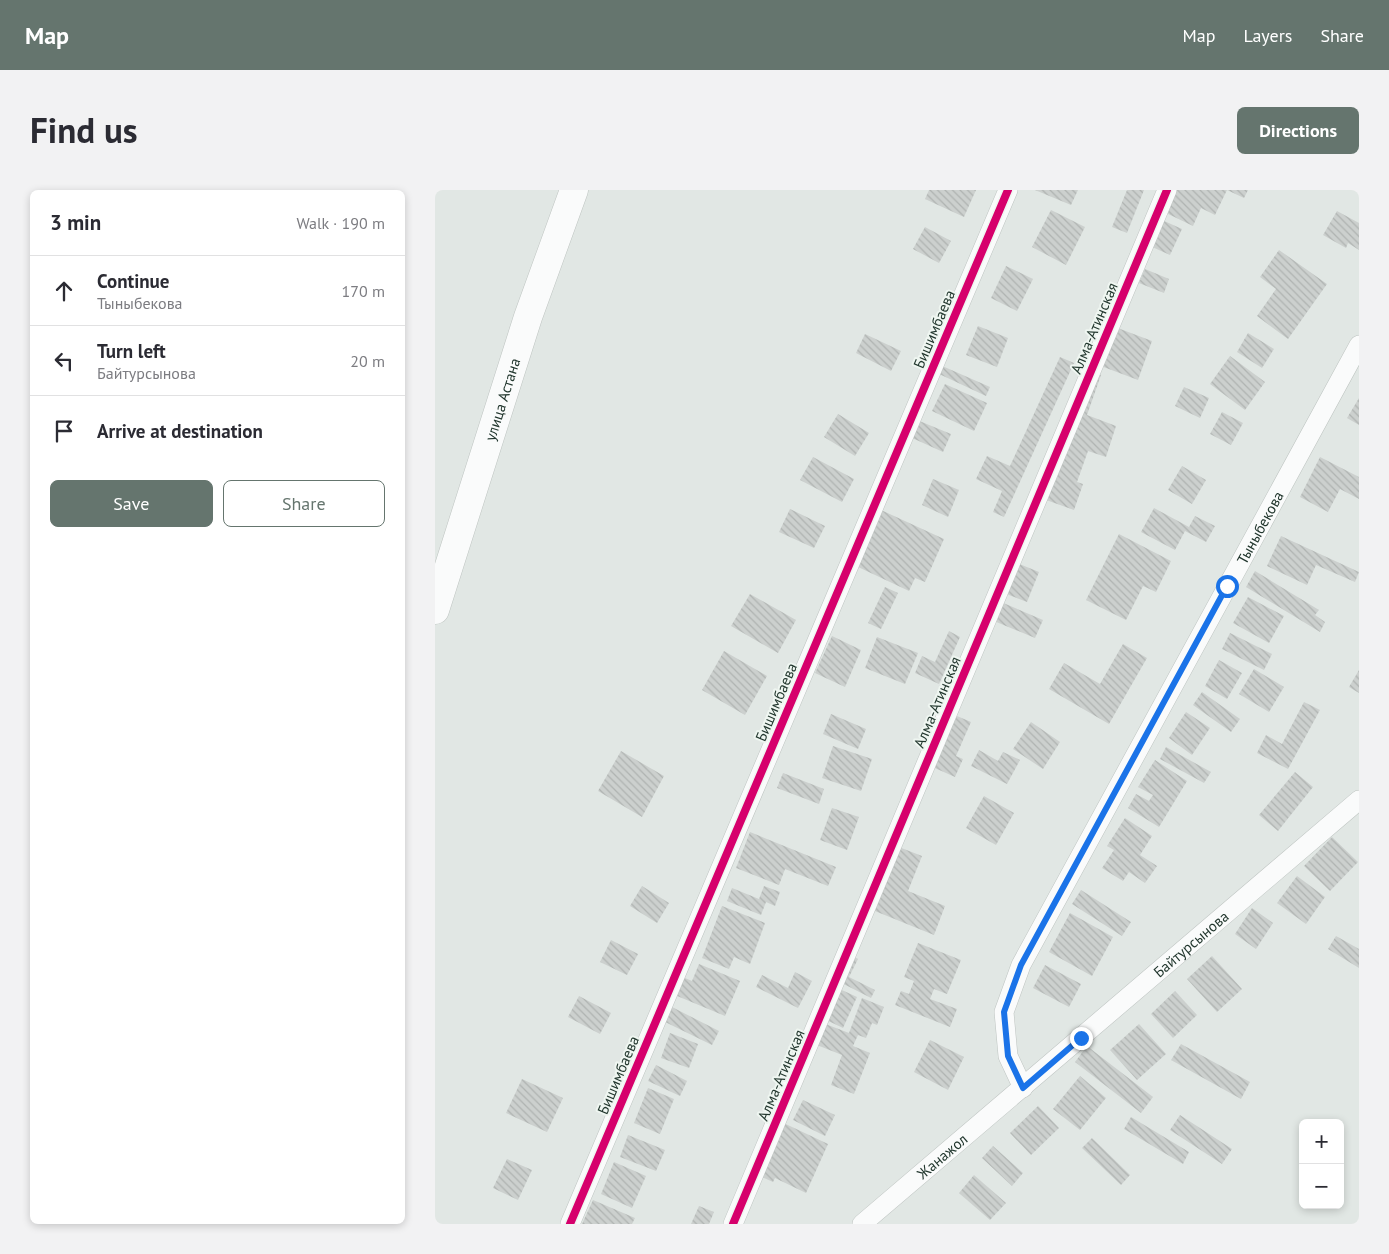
<!DOCTYPE html>
<html lang="en">
<head>
<meta charset="utf-8">
<style>
	:root { --surface:#fff; --page:#f2f2f3; --text:#2b2b33; --muted:#7c7c81; --line:#e1e1e2; --accent:#65756e }
	body { margin:0; font-family:"PT Sans",sans-serif; background:var(--page); color:var(--text) }
	.controls { position:absolute; right:15px; bottom:15px; display:grid; overflow:hidden; border-radius:8px; box-shadow:0 2px 8px #0003 }
	.controls button { width:45px; height:45px; display:grid; place-items:center; padding:0; border:0; border-bottom:1px solid var(--line); background:var(--surface); color:var(--text); font:25px sans-serif }
	.stop { position:absolute; width:15px; height:15px; margin:-11px; border:4px solid #1a73e8; border-radius:50%; background:#fff }
	.stop.end { background:#1a73e8; border-color:#fff; box-shadow:0 1px 5px #0008 }
	.list { margin:0; padding:0; list-style:none }
	h2 { display:flex; justify-content:space-between; align-items:center; height:65px; margin:0; padding:0 20px; font-size:21px }
	h2 small { font-size:16px; font-weight:400; color:var(--muted) }
	.list li { display:grid; grid-template-columns:32px 1fr auto; gap:15px; align-items:center; box-sizing:border-box; height:70px; padding:0 20px; border-top:1px solid var(--line) }
	.list b { display:block; font-size:19px; white-space:nowrap }
	.list p { margin:0; font-size:16px; white-space:nowrap; color:var(--muted) }
	.list em { font-size:16px; font-style:normal; color:var(--muted) }
	.actions { display:flex; gap:10px; padding:15px 20px }
	.actions a { flex:1; padding:11px 0; border:1px solid var(--accent); border-radius:8px; text-align:center; font-size:18px; color:var(--accent) }
	.actions .main { background:var(--accent); color:#fff }
	.icon { flex:none; width:28px; height:28px; fill:none; stroke:currentColor; stroke-width:2; stroke-linecap:round; stroke-linejoin:round }
	.map { position:relative; flex:none; width:924px; height:1034px; overflow:hidden; border-radius:8px }
	header { display:flex; align-items:center; gap:30px; box-sizing:border-box; height:70px; padding:0 25px; background:var(--accent); color:#fff }
	header strong { font-size:24px }
	nav { display:flex; gap:28px; margin-inline-start:auto; font-size:18px }
	.intro { display:flex; align-items:center; justify-content:space-between; box-sizing:border-box; height:120px; padding:0 30px }
	h1 { margin:0; font-size:35px }
	.button { padding:12px 22px; border-radius:8px; background:var(--accent); color:#fff; font-size:18px; font-weight:700 }
	main { display:flex; gap:30px; padding:0 30px }
	aside { flex:1; background:var(--surface); border-radius:8px; box-shadow:0 2px 8px #0003 }
	.map>svg:first-child { display:block }
	.building { fill:url(#building-back-hatch) }
	.lines { fill:none; stroke-linecap:round; stroke-linejoin:round }
	.minor-casing { stroke:#bec4c1; stroke-width:20 }
	.secondary-casing { stroke:#bec4c1; stroke-width:29 }
	.minor { stroke:#fafbfb; stroke-width:19 }
	.secondary { stroke:#fafbfb; stroke-width:28 }
	.cycleway-casing { stroke:#eff6f1; stroke-width:11 }
	.cycleway { stroke:#d6006c; stroke-width:8 }
	.route { stroke:#1a73e8; stroke-width:6 }
	.labels { text-anchor:middle; dominant-baseline:central; stroke-width:4; stroke-linejoin:round; paint-order:stroke }
	.street-label { font-size:15px; fill:#22372e; stroke:#eff6f1 }
</style>
</head>
<body>
<header>
<strong>Map</strong>
<nav><a>Map</a><a>Layers</a><a>Share</a></nav>
</header>
<div class="intro"><h1>Find us</h1><a class="button">Directions</a></div>
<main>
<aside>
<h2>3 min<small>Walk · 190 m</small></h2>
<ul class="list">
<li><svg class="icon" aria-label="ahead" viewBox="0 0 24 24"><path d="M12 20V5M6 11l6-6 6 6"/></svg><div><b>Continue</b><p>Тыныбекова</p></div><em>170 m</em></li>
<li><svg class="icon" aria-label="left" viewBox="0 0 24 24"><path d="M17 20v-9H6M10 6l-5 5 5 5"/></svg><div><b>Turn left</b><p>Байтурсынова</p></div><em>20 m</em></li>
<li><svg class="icon" aria-label="arrive" viewBox="0 0 24 24"><path d="M6 21V4h12l-3 4 3 4H6"/></svg><div><b>Arrive at destination</b></div></li>
</ul>
<div class="actions"><a class="main">Save</a><a>Share</a></div>
</aside>
<div class="map">
<svg width="924" height="1034" viewBox="0 0 924 1034">
	<defs>
		<pattern id="building-back-hatch" width="6" height="6" patternUnits="userSpaceOnUse" patternTransform="scale(1.25)"><rect width="6" height="6" fill="#ccd0ce"/><path d="M-1 5l2 2M0 0l6 6M5-1l2 2" fill="none" stroke="#afb3b1"/></pattern>
	</defs>
	<rect width="100%" height="100%" fill="#e1e7e4"/>
	<g class="building">
		<polygon points="494,0 541,0 529,27 490,9"/>
		<polygon points="600,0 643,0 636,15"/>
		<polygon points="692,0 709,0 692,43 677,37"/>
		<polygon points="737,0 813,0 809,8 792,0 780,25 766,18 758,36 727,21"/>
		<polygon points="616,20 650,37 631,75 597,57"/>
		<polygon points="902,21 924,33 924,60 913,53 911,58 888,45"/>
		<polygon points="727,30 747,39 735,65 715,56"/>
		<polygon points="490,37 516,51 504,73 478,59"/>
		<polygon points="844,60 892,94 853,149 822,126 841,99 825,87"/>
		<polygon points="571,76 598,89 582,121 556,108"/>
		<polygon points="710,79 734,89 729,103 704,93"/>
		<polygon points="543,136 573,148 562,177 531,165"/>
		<polygon points="680,137 717,151 703,190 666,176"/>
		<polygon points="813,143 839,159 827,178 802,162"/>
		<polygon points="430,144 466,161 456,181 421,163"/>
		<polygon points="795,166 830,192 810,220 775,194"/>
		<polygon points="625,167 639,173 569,327 558,322 567,301 541,289 552,266 575,276"/>
		<polygon points="505,175 555,197 551,206 502,183"/>
		<polygon points="654,180 666,185 652,225 681,236 671,267 653,261 642,292 648,294 639,320 600,306"/>
		<polygon points="510,194 552,213 539,241 497,221"/>
		<polygon points="749,197 774,208 765,228 740,216"/>
		<polygon points="924,208 924,235 912,228"/>
		<polygon points="787,222 808,233 796,255 775,244"/>
		<polygon points="403,224 434,243 420,266 389,247"/>
		<polygon points="482,230 516,244 508,262 475,247"/>
		<polygon points="378,267 419,289 407,312 365,290"/>
		<polygon points="885,267 924,287 924,309 905,299 893,322 865,307"/>
		<polygon points="747,276 771,290 757,314 733,300"/>
		<polygon points="498,289 524,300 513,327 487,315"/>
		<polygon points="719,318 754,337 760,326 780,336 771,352 750,341 740,360 706,342"/>
		<polygon points="355,319 390,336 379,358 344,342"/>
		<polygon points="446,320 509,349 490,392 480,388 474,401 421,376"/>
		<polygon points="684,344 736,371 721,402 708,396 691,430 651,410"/>
		<polygon points="846,346 924,382 920,392 881,375 872,395 832,376"/>
		<polygon points="582,373 604,382 592,412 569,403"/>
		<polygon points="820,381 884,420 880,425 890,432 885,442 811,397"/>
		<polygon points="450,397 463,403 446,439 433,433"/>
		<polygon points="315,404 361,430 343,463 296,436"/>
		<polygon points="813,407 849,426 834,453 798,433"/>
		<polygon points="566,412 608,430 600,448 559,431"/>
		<polygon points="514,441 525,447 504,494 480,483 487,466 500,472"/>
		<polygon points="795,443 837,464 829,480 787,459"/>
		<polygon points="397,446 426,460 410,497 380,483"/>
		<polygon points="442,447 483,463 470,494 430,478"/>
		<polygon points="688,454 712,468 674,534 614,499 629,473 665,494"/>
		<polygon points="289,461 332,486 310,525 267,500"/>
		<polygon points="784,470 807,483 792,509 770,496"/>
		<polygon points="819,479 849,497 834,522 804,504"/>
		<polygon points="924,480 924,503 914,497"/>
		<polygon points="767,502 805,529 796,542 758,515"/>
		<polygon points="869,512 885,520 853,579 822,563 831,545 847,554"/>
		<polygon points="751,522 775,538 757,565 734,548"/>
		<polygon points="515,523 536,532 521,566 528,569 520,587 493,575"/>
		<polygon points="396,524 431,539 423,559 388,544"/>
		<polygon points="596,532 625,552 608,579 578,559"/>
		<polygon points="398,556 437,569 426,601 387,588"/>
		<polygon points="731,557 776,582 769,593 725,569"/>
		<polygon points="544,560 563,571 568,562 585,570 572,594 536,576"/>
		<polygon points="186,561 229,586 207,627 163,601"/>
		<polygon points="720,570 752,591 724,637 693,618 701,604 714,611 718,605 703,597"/>
		<polygon points="860,582 878,597 843,641 824,625"/>
		<polygon points="348,583 389,599 384,614 342,598"/>
		<polygon points="549,606 579,623 561,655 531,638"/>
		<polygon points="397,618 424,627 412,660 385,650"/>
		<polygon points="690,628 717,646 705,665 722,676 710,693 694,682 688,691 667,678 679,660 672,656"/>
		<polygon points="315,642 401,677 393,696 350,679 344,695 301,678"/>
		<polygon points="897,647 923,672 895,701 869,676"/>
		<polygon points="456,654 487,666 473,701 510,716 499,745 430,717"/>
		<polygon points="862,686 890,707 871,734 842,713"/>
		<polygon points="207,696 234,713 222,733 195,716"/>
		<polygon points="329,696 345,702 340,716 331,712 326,725 292,711 297,698 324,709"/>
		<polygon points="646,700 696,732 687,746 637,714"/>
		<polygon points="287,716 330,733 315,774 299,767 294,779 267,768"/>
		<polygon points="817,718 838,733 821,759 800,744"/>
		<polygon points="635,723 678,747 657,786 614,762"/>
		<polygon points="901,746 924,759 924,778 893,759"/>
		<polygon points="176,750 203,764 192,785 165,772"/>
		<polygon points="483,753 526,770 512,804 499,799 495,809 522,819 515,837 460,815 466,801 474,804 479,791 469,787"/>
		<polygon points="408,761 423,769 414,787 440,800 436,808 395,787"/>
		<polygon points="777,766 807,799 782,822 752,789"/>
		<polygon points="264,774 305,791 290,826 235,803 243,785 257,791"/>
		<polygon points="610,775 646,794 634,817 598,798"/>
		<polygon points="360,782 377,791 363,818 321,797 327,785 353,798"/>
		<polygon points="396,795 422,807 408,838 383,826"/>
		<polygon points="740,801 762,825 738,848 716,824"/>
		<polygon points="144,806 176,823 165,844 133,827"/>
		<polygon points="427,808 449,817 442,835 437,833 431,848 423,845 418,856 435,863 419,904 396,895 407,865 372,851 380,830 414,843"/>
		<polygon points="233,815 284,841 277,855 226,830"/>
		<polygon points="704,834 731,864 702,890 675,860"/>
		<polygon points="235,843 263,854 254,878 226,868"/>
		<polygon points="495,850 529,867 513,900 479,882"/>
		<polygon points="746,854 815,892 806,909 736,870"/>
		<polygon points="652,856 718,907 706,923 640,872"/>
		<polygon points="221,875 252,891 245,906 213,891"/>
		<polygon points="645,886 671,908 645,940 618,919"/>
		<polygon points="87,889 128,908 112,942 71,923"/>
		<polygon points="213,898 239,909 225,944 199,933"/>
		<polygon points="368,910 400,925 390,946 358,930"/>
		<polygon points="603,916 624,938 596,965 575,943"/>
		<polygon points="745,925 797,959 787,974 735,940"/>
		<polygon points="696,927 754,962 748,974 689,939"/>
		<polygon points="338,928 393,954 371,1003 340,988 338,992 314,981"/>
		<polygon points="193,945 230,960 221,981 185,967"/>
		<polygon points="657,948 695,985 686,995 647,958"/>
		<polygon points="558,956 588,983 577,996 547,968"/>
		<polygon points="72,969 97,980 83,1010 58,998"/>
		<polygon points="179,972 211,986 197,1018 166,1004"/>
		<polygon points="539,985 571,1013 555,1030 524,1003"/>
		<polygon points="158,1010 200,1028 197,1034 147,1034"/>
		<polygon points="264,1016 279,1022 274,1034 256,1034"/>
	</g>
	<g class="lines">
		<defs>
			<g id="minor">
				<path id="s1" d="M588,898L573,866L569,822L586,775L924,155"/>
				<polyline points="135,1034 573,0"/>
				<polyline points="298,1034 732,0"/>
				<path id="s2" d="M427,1034L924,610"/>
			</g>
			<g id="secondary">
				<path id="s3" d="M0,420L93,127L139,0"/>
			</g>
		</defs>
		<use href="#minor" class="minor-casing"/>
		<use href="#secondary" class="secondary-casing"/>
		<use href="#minor" class="minor"/>
		<use href="#secondary" class="secondary"/>
		<defs>
			<g id="cycleway">
				<polyline points="135,1034 573,0"/>
				<polyline points="298,1034 732,0"/>
			</g>
		</defs>
		<use href="#cycleway" class="cycleway-casing"/>
		<use href="#cycleway" class="cycleway"/>
	</g>
	<g class="lines">
		<polyline class="route" points="646,848 588,898 573,866 569,822 586,775 792,396"/>
	</g>
	<g class="labels">
		<g class="street-label">
			<text transform="translate(659 138) rotate(-67)">Алма-Атинская</text>
			<text transform="translate(499 139) rotate(-67)">Бишимбаева</text>
			<text stroke="none"><textPath href="#s3" startOffset="221">улица Астана</textPath></text>
			<text stroke="none"><textPath href="#s1" startOffset="628">Тыныбекова</textPath></text>
			<text transform="translate(341 512) rotate(-67)">Бишимбаева</text>
			<text transform="translate(502 512) rotate(-67)">Алма-Атинская</text>
			<text stroke="none"><textPath href="#s2" startOffset="432">Байтурсынова</textPath></text>
			<text transform="translate(183 885) rotate(-67)">Бишимбаева</text>
			<text transform="translate(346 885) rotate(-67)">Алма-Атинская</text>
			<text stroke="none"><textPath href="#s2" startOffset="105">Жанажол</textPath></text>
		</g>
	</g>
</svg>
<div class="controls">
<button>+</button>
<button>−</button>
</div>
<div class="stop" style="left:792px;top:396px"></div>
<div class="stop end" style="left:646px;top:848px"></div>
</div>
</main>
</body>
</html>
